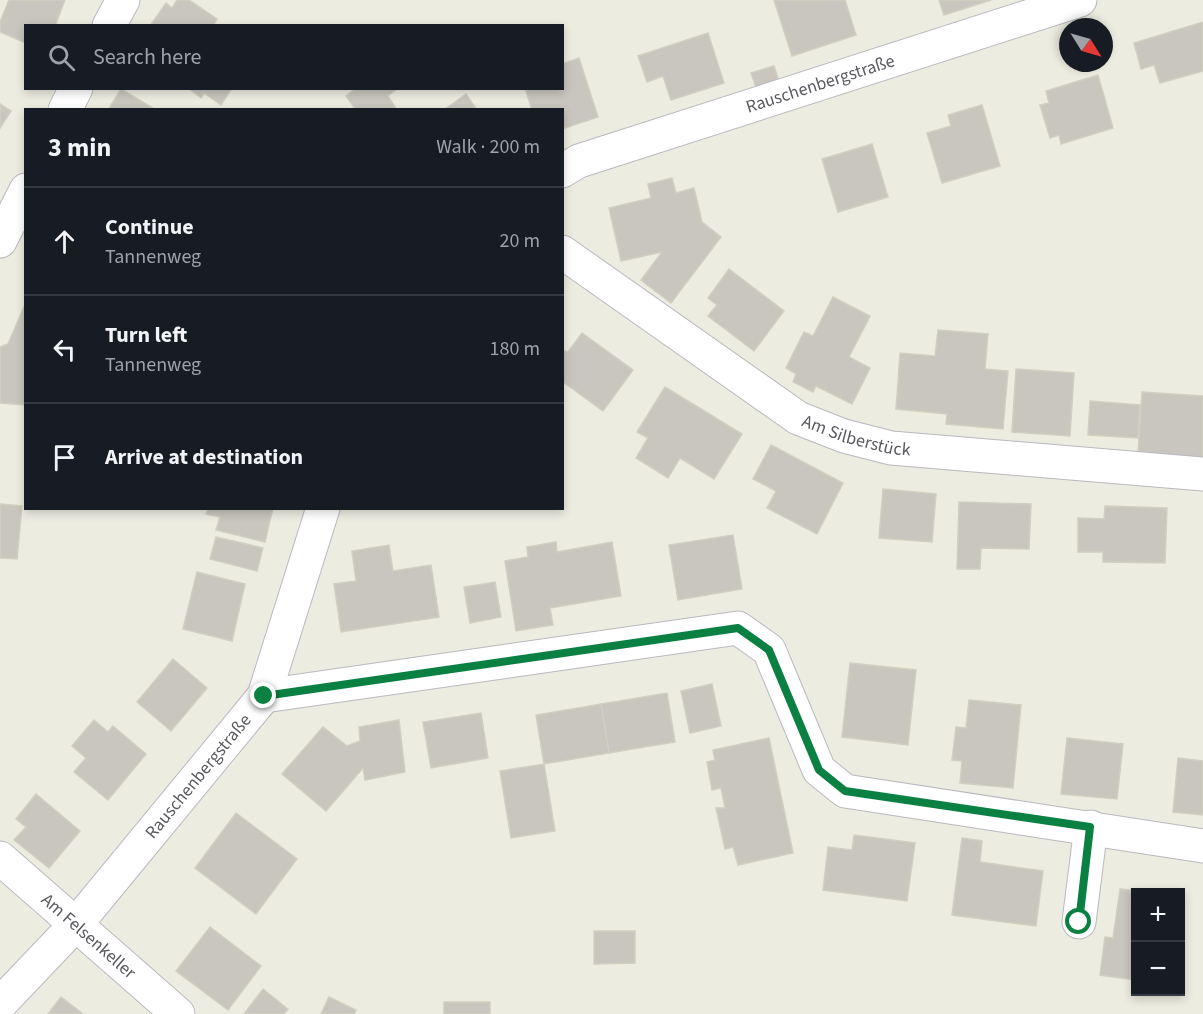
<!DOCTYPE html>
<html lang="en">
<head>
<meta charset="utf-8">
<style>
	:root { --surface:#171b24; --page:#242831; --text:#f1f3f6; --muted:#9ea1a6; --line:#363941 }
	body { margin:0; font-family:"Source Sans 3",sans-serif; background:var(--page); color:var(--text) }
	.controls { position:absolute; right:18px; bottom:18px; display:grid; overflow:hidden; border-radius:0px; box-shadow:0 3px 9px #0003 }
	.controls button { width:54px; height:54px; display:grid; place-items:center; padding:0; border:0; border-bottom:2px solid var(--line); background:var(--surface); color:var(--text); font:30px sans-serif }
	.compass { position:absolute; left:1059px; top:18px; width:54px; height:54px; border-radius:50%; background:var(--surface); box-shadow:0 3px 9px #0003; rotate:127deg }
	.stop { position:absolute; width:18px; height:18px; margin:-14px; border:4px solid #0b8043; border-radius:50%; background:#fff }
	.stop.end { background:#0b8043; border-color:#fff; box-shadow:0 2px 6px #0008 }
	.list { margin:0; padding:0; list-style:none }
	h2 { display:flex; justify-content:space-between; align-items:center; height:78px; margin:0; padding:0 24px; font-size:26px }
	h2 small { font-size:20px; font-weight:400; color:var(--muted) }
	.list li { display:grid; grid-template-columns:39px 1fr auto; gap:18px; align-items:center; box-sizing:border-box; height:108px; padding:0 24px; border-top:2px solid var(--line) }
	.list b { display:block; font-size:22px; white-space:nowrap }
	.list p { margin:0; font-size:20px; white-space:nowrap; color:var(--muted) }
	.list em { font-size:20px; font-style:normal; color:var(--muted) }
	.icon { flex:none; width:33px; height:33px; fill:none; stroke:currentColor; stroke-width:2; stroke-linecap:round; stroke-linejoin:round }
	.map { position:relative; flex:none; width:1203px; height:1014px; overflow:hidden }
	.search { position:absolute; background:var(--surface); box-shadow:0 3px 9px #0003; left:24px; top:24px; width:540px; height:66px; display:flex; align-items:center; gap:15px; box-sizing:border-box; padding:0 21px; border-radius:0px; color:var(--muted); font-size:22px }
	.panel { position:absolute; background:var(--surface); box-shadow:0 3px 9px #0003; left:24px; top:108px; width:540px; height:402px; border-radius:0px }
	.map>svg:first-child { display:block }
	.building { fill:#c8c6be; stroke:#d0cfc0; stroke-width:1.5 }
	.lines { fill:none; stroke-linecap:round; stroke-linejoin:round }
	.street-casing { stroke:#b9b9bf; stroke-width:35 }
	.street { stroke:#fff; stroke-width:33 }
	.route { stroke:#0b8043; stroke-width:8 }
	.labels { text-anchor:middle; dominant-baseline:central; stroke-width:5; stroke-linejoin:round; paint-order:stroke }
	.street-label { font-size:18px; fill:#5a5b61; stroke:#fff }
</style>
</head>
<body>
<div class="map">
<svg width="1203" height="1014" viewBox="0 0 1203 1014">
	<rect width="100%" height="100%" fill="#ecece1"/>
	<g class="building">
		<polygon points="9,0 65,0 55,26 26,26 26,43 0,32 0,22"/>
		<polygon points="177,0 189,0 217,19 213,26 150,26 166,3 172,8"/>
		<polygon points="774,0 845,0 856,35 792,56"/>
		<polygon points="939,0 991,0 944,15"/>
		<polygon points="1203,22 1203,71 1160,83 1154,65 1141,69 1134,43"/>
		<polygon points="708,33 724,83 671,100 663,76 647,82 638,56"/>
		<polygon points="579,58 598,117 562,129 562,110 532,110 525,88 562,88 562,64"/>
		<polygon points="774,66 783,94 761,102 751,73"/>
		<polygon points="1098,75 1113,128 1061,144 1059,135 1050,138 1040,105 1049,103 1046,91"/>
		<polygon points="188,88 232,88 221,105 204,93 201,98"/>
		<polygon points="356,88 398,88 388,96 397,110 356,110 346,96"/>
		<polygon points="121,89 156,110 108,110"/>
		<polygon points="466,94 477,110 444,110"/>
		<polygon points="0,104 11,111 0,128"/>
		<polygon points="982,105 1000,166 942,183 927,133 951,126 948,115"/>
		<polygon points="872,144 888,197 838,212 822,159"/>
		<polygon points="672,178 676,193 694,188 702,222 721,237 671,303 641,280 662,252 621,261 609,208 651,198 648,184"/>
		<polygon points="729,269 784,311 754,351 708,316 717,305 708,298"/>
		<polygon points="833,297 870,316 849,357 870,368 852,404 816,386 813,392 793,382 796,374 786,368 804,332 813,336"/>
		<polygon points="26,302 26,405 0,403 0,347 8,344"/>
		<polygon points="938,330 988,334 985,369 1008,371 1003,429 946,424 947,414 896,409 900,353 935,356"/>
		<polygon points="582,333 633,370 603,411 562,381 562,350 568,352"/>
		<polygon points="1016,369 1074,373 1070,436 1012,432"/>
		<polygon points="665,387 742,434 714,479 680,458 668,478 636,458 648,438 637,432"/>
		<polygon points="1142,392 1203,396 1203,458 1138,453"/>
		<polygon points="1090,401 1140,405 1138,438 1088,435"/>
		<polygon points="771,445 843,483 817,534 767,508 776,491 753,479"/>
		<polygon points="883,489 936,494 932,542 879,538"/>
		<polygon points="959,502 1031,504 1029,549 981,548 980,569 957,569"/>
		<polygon points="0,504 22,506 17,559 0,558"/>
		<polygon points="1105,506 1167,508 1165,563 1103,562 1103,552 1078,552 1078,518 1104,519"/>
		<polygon points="208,508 273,508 265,542 216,530 220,517 206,514"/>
		<polygon points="733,535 742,589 678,600 669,545"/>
		<polygon points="216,537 263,548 257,571 210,559"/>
		<polygon points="556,542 557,552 612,542 621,596 550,608 553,625 516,631 505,561 528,557 527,547"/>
		<polygon points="389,545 393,571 431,565 439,617 341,632 334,584 356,581 352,551"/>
		<polygon points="197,572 245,584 232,641 183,629"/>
		<polygon points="495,582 501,617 470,623 464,587"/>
		<polygon points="173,659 207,688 171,731 137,702"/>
		<polygon points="850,663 916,670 908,745 842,737"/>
		<polygon points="712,684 721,726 690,733 681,691"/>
		<polygon points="667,693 675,742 609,753 601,704"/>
		<polygon points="969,700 1021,705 1013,788 960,783 962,761 952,760 956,727 966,728"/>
		<polygon points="601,704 609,753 544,764 536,715"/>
		<polygon points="481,713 488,758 431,768 423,722"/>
		<polygon points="94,720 108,732 113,726 146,754 108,800 74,772 86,758 72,746"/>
		<polygon points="399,720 405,772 365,780 363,768 326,811 282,774 323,727 347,746 360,741 359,727"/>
		<polygon points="769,738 793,853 738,865 733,847 725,849 716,808 725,808 721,788 712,790 707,762 715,760 713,750"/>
		<polygon points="1067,738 1123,744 1117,799 1061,794"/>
		<polygon points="1178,758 1203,761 1203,815 1173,812"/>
		<polygon points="544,764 555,831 511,838 500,771"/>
		<polygon points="36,794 80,831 49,868 14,840 26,827 16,819"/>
		<polygon points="236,813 297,859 256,914 195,868"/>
		<polygon points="854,835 915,843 907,901 823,890 828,847 852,850"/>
		<polygon points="962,838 982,841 980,862 1043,871 1036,926 952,915"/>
		<polygon points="1120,889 1151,892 1136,892 1135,980 1100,975 1105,937 1113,938"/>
		<polygon points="210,927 261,966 228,1010 176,971"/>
		<polygon points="594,931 635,931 635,963 594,964"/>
		<polygon points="263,989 288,1009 284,1014 244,1014"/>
		<polygon points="61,997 83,1014 48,1014"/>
		<polygon points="329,997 356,1010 354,1014 321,1014"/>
		<rect x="444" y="1002" width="46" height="12"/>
	</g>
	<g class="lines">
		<defs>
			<g id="street">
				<polyline points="109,26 123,0"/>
				<polyline points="65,110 76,88"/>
				<path id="s1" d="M562,171L579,161L1080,0"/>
				<polyline points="0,241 26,190"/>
				<path id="s2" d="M562,252L798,418L844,436L891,448L1203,474"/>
				<polyline points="264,696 738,628 769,650 819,770 845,791 1203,846"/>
				<path id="s3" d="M0,858L178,1014"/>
				<polyline points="1079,922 1091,827"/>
				<path id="s4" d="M0,1004L77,923L264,696L323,508"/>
			</g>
		</defs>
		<use href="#street" class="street-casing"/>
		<use href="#street" class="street"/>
	</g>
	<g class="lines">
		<polyline class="route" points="264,696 738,628 769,650 819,770 845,791 1090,827 1079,922"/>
	</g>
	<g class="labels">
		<g class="street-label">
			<text stroke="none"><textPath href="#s1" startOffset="273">Rauschenbergstraße</textPath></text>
			<text stroke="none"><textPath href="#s2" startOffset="350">Am Silberstück</textPath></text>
			<text stroke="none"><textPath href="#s4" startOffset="302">Rauschenbergstraße</textPath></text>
			<text stroke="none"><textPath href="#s3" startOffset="118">Am Felsenkeller</textPath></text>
		</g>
	</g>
</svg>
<div class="controls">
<button>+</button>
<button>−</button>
</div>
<svg class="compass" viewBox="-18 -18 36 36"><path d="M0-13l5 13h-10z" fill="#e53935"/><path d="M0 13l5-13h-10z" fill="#9ea1a6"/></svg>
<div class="stop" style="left:1079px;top:922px"></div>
<div class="stop end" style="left:264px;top:696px"></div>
<div class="search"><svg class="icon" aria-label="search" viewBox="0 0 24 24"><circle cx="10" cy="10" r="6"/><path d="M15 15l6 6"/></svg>Search here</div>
<section class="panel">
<h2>3 min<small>Walk · 200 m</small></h2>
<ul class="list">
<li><svg class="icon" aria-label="ahead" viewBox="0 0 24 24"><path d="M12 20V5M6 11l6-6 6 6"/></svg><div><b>Continue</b><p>Tannenweg</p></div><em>20 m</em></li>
<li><svg class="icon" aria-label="left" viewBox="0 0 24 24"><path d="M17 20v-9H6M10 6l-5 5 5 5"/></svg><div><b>Turn left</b><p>Tannenweg</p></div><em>180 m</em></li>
<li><svg class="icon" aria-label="arrive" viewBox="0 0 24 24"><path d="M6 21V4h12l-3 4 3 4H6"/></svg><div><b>Arrive at destination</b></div></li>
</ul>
</section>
</div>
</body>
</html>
